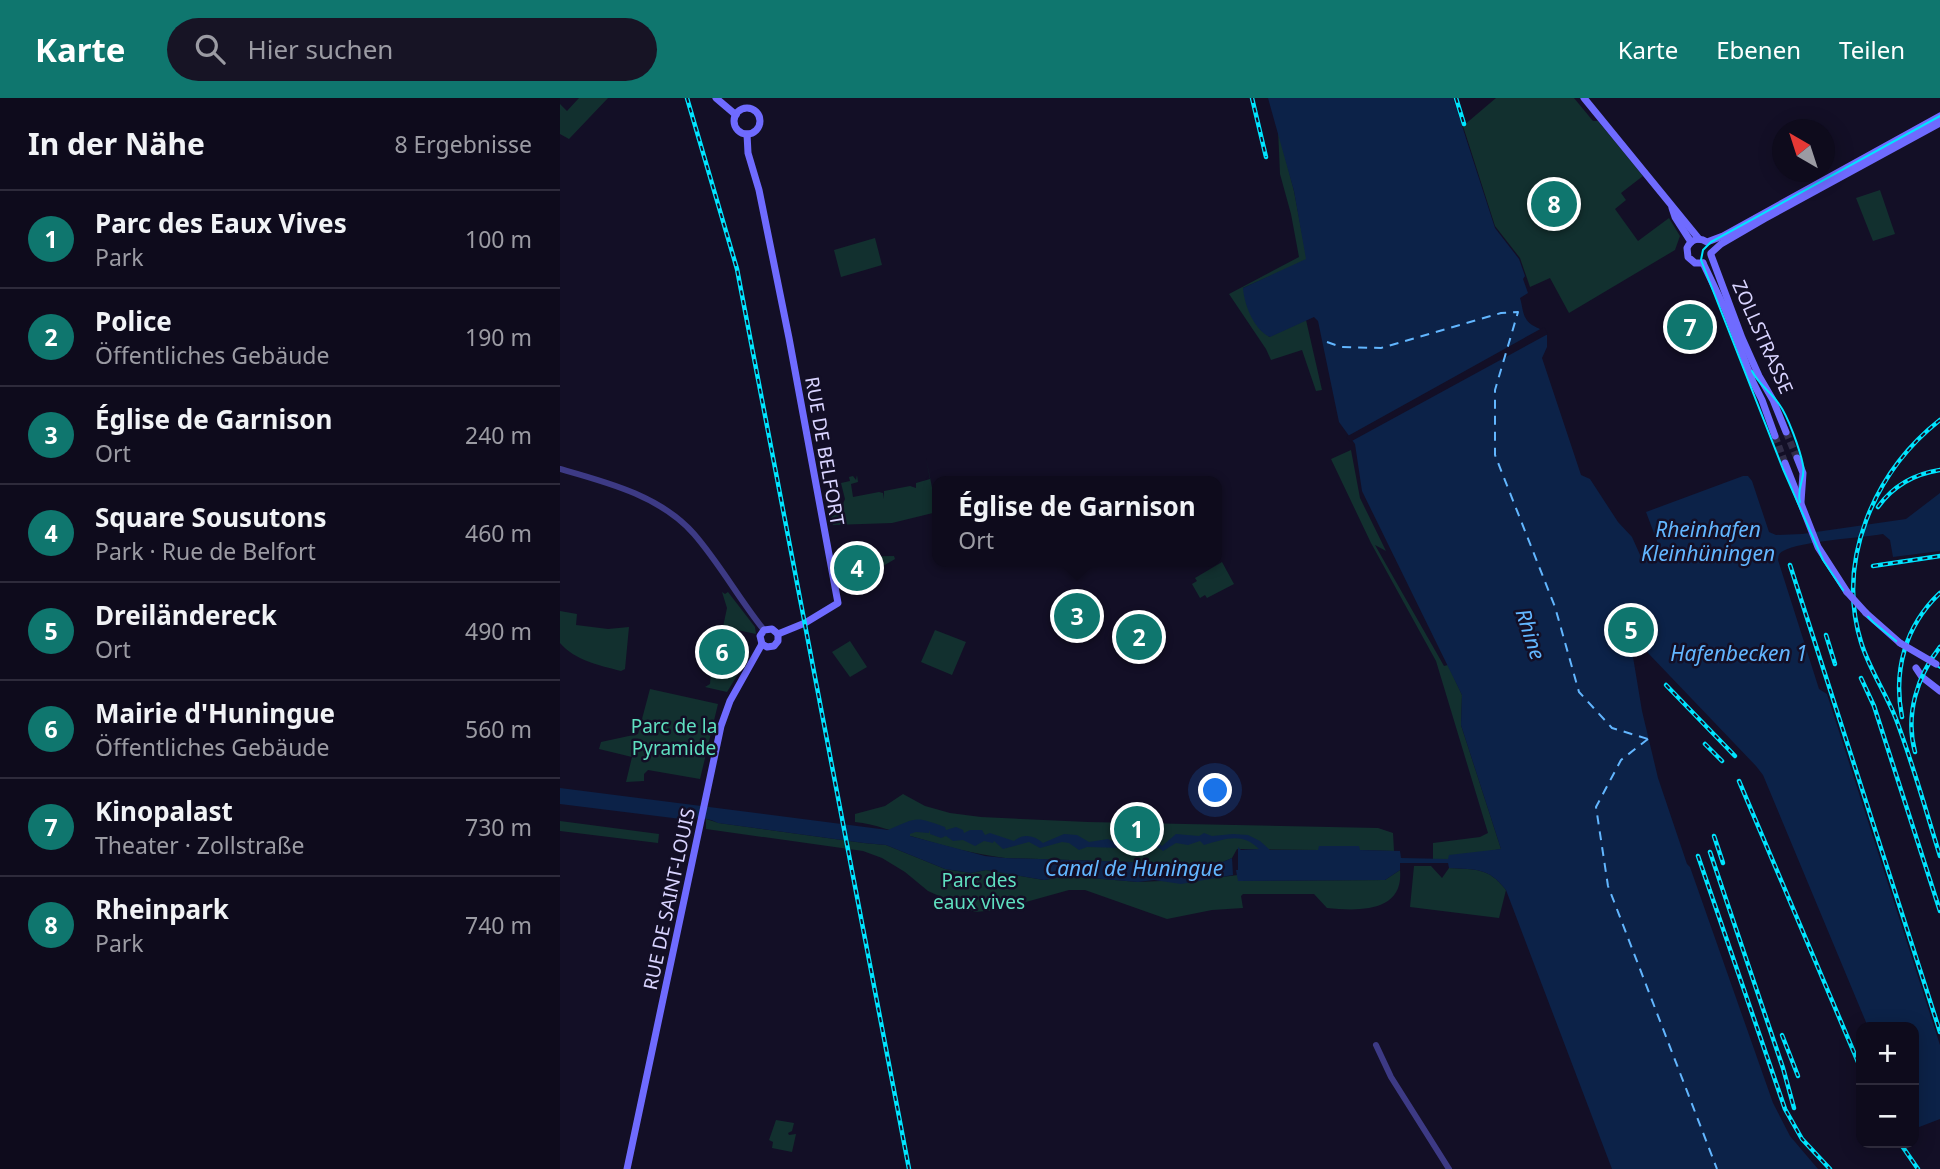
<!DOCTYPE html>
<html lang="de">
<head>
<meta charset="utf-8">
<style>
	:root { --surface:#0e0b1c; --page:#171425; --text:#f1f3f6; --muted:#9b9ba3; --line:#2e2b3b; --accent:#0f766e }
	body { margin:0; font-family:"Noto Sans",sans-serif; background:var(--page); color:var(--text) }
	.controls { position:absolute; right:21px; bottom:21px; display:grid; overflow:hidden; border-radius:14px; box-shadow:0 4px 18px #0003 }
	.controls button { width:63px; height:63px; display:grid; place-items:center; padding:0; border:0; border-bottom:2px solid var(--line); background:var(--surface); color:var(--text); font:35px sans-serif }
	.compass { position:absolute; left:1212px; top:21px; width:63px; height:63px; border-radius:50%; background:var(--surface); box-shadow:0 4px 18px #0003; rotate:321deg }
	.you { position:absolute; left:656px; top:693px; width:24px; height:24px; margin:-18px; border:5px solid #fff; border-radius:50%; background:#1a73e8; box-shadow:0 0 0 10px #1a73e833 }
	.badge { display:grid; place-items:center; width:46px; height:46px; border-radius:50%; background:var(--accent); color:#fff; font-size:23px; font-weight:700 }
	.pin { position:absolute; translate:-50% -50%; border:4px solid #fff; box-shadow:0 2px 7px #0006 }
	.popup { position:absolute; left:372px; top:378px; width:290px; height:91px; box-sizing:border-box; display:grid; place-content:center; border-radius:14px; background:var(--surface); filter:drop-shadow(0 2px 5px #0005); font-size:23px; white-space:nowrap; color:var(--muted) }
	.popup b { font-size:26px; color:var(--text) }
	.popup::after { content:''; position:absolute; left:50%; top:100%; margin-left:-14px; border:14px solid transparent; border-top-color:var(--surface) }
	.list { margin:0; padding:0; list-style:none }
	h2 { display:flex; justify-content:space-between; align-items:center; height:91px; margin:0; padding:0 28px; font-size:30px }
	h2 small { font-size:23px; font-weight:400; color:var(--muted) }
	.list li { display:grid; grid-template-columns:46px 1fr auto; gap:21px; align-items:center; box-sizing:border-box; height:98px; padding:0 28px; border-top:2px solid var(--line) }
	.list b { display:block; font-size:26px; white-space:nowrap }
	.list p { margin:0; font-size:23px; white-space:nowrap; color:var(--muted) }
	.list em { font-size:23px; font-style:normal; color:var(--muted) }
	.icon { flex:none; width:38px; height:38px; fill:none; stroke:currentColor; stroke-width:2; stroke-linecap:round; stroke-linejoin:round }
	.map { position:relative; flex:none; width:1380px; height:1071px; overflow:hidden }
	header { display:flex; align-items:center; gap:42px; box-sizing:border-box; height:98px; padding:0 35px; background:var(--accent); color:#fff }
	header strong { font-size:33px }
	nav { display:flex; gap:38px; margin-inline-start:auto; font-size:24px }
	.search { width:490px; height:63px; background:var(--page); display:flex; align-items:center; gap:18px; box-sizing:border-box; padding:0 24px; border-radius:38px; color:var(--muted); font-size:26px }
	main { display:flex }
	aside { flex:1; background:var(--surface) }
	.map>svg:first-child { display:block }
	.green { fill:#12302f }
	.water { fill:#0c2248 }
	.pier { fill:#130f26 }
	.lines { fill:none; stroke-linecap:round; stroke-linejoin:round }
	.ferry { stroke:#62b6ff; stroke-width:2; stroke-dasharray:9 7; stroke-linecap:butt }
	.secondary-tunnel { stroke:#312d47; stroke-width:7; stroke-dasharray:7 3.5; stroke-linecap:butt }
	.tertiary { stroke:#3d3a85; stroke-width:6 }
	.secondary { stroke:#6f6bff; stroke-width:7 }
	.tram { stroke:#00e5ff; stroke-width:2 }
	.rail-casing { stroke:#00e5ff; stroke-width:4.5 }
	.rail { stroke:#130f26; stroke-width:2; stroke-dasharray:5; stroke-linecap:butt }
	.secondary-bridge { stroke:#6f6bff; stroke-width:7 }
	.labels { text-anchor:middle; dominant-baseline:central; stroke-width:5; stroke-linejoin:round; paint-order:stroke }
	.street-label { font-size:19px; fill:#d9d4ff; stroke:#130f26 }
	.park-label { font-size:19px; fill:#5fe0c0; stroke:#130f26 }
	.water-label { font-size:21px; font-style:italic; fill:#62b6ff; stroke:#130f26 }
</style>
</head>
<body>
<header>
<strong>Karte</strong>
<div class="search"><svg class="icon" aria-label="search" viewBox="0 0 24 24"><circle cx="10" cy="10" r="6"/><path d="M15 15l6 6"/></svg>Hier suchen</div>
<nav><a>Karte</a><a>Ebenen</a><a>Teilen</a></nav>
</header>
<main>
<aside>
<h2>In der Nähe<small>8 Ergebnisse</small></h2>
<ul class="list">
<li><span class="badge">1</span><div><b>Parc des Eaux Vives</b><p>Park</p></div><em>100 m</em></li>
<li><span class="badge">2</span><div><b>Police</b><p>Öffentliches Gebäude</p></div><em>190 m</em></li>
<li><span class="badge">3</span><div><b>Église de Garnison</b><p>Ort</p></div><em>240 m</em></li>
<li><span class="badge">4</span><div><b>Square Sousutons</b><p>Park · Rue de Belfort</p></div><em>460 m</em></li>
<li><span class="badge">5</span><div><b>Dreiländereck</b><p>Ort</p></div><em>490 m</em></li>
<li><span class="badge">6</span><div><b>Mairie d'Huningue</b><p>Öffentliches Gebäude</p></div><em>560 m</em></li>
<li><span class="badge">7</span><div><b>Kinopalast</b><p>Theater · Zollstraße</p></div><em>730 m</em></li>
<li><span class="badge">8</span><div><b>Rheinpark</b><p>Park</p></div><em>740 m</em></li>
</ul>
</aside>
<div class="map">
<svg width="1380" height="1071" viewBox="0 0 1380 1071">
	<rect width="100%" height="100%" fill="#130f26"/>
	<g class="green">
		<polygon points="19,0 48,0 9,41 0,36 0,6 7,13"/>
		<polygon points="936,0 1014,0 1033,23 1038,23 1083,78 1061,95 1066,102 1055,111 1078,143 1109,120 1120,138 1115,152 1009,215 990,180 970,189 960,160 935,128 903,28"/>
		<polygon points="718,31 734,93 747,162 683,190 709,239 746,222 762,292 756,293 742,252 711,262 706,251 669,196 739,159 731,116 720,76"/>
		<polygon points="1320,92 1335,136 1313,143 1296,100"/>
		<polygon points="315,140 322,167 281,179 274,152"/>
		<polygon points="791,352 800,400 826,453 815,447 884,568 888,567 902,597 901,627 941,751 888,761 873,761 873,745 920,739 928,735 876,563 811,445 771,361"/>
		<polygon points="366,360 377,414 332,425 273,427 271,419 284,412 283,406 285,401 281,385 290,383 289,379 293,378 296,382 297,377 298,384 291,386 293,399 319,394 323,395 324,401 324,393 350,388 356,390 356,385 370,381"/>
		<polygon points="334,458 335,461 284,491 279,489 274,462 275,459"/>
		<polygon points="662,464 674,486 647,500 645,497 640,500 632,486 637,483 635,480"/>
		<polygon points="162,494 165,496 168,494 195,529 196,536 163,529 167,510"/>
		<path d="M0,513L17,516L16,527L48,531L69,529L65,571L61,573C39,567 16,563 0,545Z"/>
		<polygon points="375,532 406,544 392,577 361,564"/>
		<polygon points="290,543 307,569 290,579 272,554"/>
		<polygon points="152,562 174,567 178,576 167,594 145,589 150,586"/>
		<polygon points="90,591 158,606 140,681 88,672 84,676 84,683 66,684 72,659 39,651 41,644 78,636"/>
		<path d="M343,696L365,708L390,715L421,719L528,724L818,730L833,735L834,753L799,752V748H759V752L677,751L672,760L663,764L631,766L445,760C414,756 384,748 354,739C333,734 316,726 295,724V716L325,708Z"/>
		<path d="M146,721L159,725L304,745L326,747L385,771L411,775L426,772L484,782L508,778L578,784L646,781L678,777L679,783L825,782L840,772C844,815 798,813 767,810L754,796H683L681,798L683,810L652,812L607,821L525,792H509L437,812L415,814L368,793L345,774L322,760L303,753L146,731Z"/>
		<polygon points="0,723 99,736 98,745 0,733"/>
		<path d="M854,768H871L882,780L889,770C917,772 928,769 946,792L939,820L850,809Z"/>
		<polygon points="216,1022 234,1025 232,1033 228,1035 229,1037 236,1036 232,1054 212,1050 213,1044 209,1042"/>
	</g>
	<path class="water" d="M708,0H893L935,130L959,161L965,178L963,181L968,195L960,200C963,209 962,221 972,227C979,231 982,231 987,237V249L982,260L1021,377L1030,381L1058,424L1072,439L1081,459L1100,451L1086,414L1183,378H1188L1192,383L1209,434L1216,437L1242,436L1346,421L1380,395V453L1333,459L1330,442L1323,436C1300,440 1241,443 1223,453C1218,456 1219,457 1218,462L1259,591L1267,596L1380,947V1021L1354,1031V929H1308L1203,677L1196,668L1088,555L1078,530L1073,525L1067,527L1064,533L1070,541L1082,613L1098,680L1127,766L1130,769L1213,1005L1230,1038L1258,1071H1052L946,792C928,769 917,772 889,770L888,765H840V772L825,782L678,783L676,772H678V749L681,752L699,751C682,734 665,741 644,747L640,743L628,747L616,745L603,753C593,743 585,755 570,744L563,750L527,749L519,752L509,745L502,744L480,750L469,744L443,751L434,743L433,745L424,743L415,748L403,742L393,743L386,738L381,740L370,736V732L369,735L356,734L350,736V738L425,758L445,760L631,766L663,764L672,760L673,777L621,786L594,782L578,784L508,778L484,782L426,772L411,775L385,771L326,747L304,745L158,725C147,719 133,719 121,721L0,706V690L328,732C357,719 355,718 385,729L386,732L396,729L403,732L404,735L410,732H422L425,737L430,735L454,743C463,735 474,737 483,745L504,736L517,737L529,744L548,741L556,745L566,739L577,742L589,738L602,748L616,736L639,738L644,735L652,738L673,736L688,737L700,743L710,752H758L759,748H799L800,752L840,753L841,760L888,761L889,757L941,751L901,627L902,597L802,393L795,346L779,324L758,223L754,219L710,239C694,232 684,206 683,190L746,161L734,93Z"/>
	<polygon class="pier" points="984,229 988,236 790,344 786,339"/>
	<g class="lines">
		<g class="ferry">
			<polyline points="767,244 781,249 821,250 941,215 958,214 935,292 935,357 995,509 1019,594 1052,630 1088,641"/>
			<polyline points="1088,641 1061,662 1036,709 1048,788 1157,1071"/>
		</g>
		<g class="secondary-tunnel">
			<polyline points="1226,334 1237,360"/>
			<polyline points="1215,338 1225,365"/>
		</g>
		<g class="tertiary">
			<path d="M0,371C46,384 101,398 134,436C160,466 179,501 204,532"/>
			<polyline points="816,947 831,979 889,1071"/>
		</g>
		<g class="secondary">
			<polyline points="156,0 176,17"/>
			<polyline points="1024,0 1139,141"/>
			<circle cx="187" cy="23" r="13"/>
			<polyline points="187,36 188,55 199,92 229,240 278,505 245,525 218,536"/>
			<polyline points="1112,110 1115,119 1131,144"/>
			<polyline points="1151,155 1161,146 1204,121 1380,25"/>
			<polyline points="1151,157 1182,240 1199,278 1213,302 1226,334"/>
			<path d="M1143,165H1135L1128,159L1127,150C1131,141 1139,139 1147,144L1163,138L1380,18"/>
			<polyline points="1143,165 1165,211 1193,284 1202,302 1215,338"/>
			<polyline points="1237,360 1243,375 1241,404"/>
			<polyline points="1225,365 1258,449 1287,494"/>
			<polyline points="1306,515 1340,545"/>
			<polyline points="202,546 200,538 204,532 212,531 218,536"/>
			<polyline points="202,546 207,549 214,548 218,543 218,536"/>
			<polyline points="1356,570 1362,579 1380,593"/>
			<polyline points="67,1071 161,628 170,603 202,546"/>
		</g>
		<g class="tram">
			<polyline points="1380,18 1151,144 1143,152 1141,162 1223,371 1263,462 1283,492 1313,524 1341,547 1380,570"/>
			<path d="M1192,273C1199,287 1210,293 1219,306C1228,318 1240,352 1243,367C1246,380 1236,390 1240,404"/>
		</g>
		<defs>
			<g id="rail">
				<polyline points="127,0 177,171 349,1071"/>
				<polyline points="692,0 706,59"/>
				<polyline points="896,0 904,26"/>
				<path d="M1380,322C1314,374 1276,462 1301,544C1309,571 1326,595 1336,621C1353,666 1366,713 1380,758"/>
				<path d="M1318,409C1333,388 1354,376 1380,372"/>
				<polyline points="1230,467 1380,934"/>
				<polyline points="1313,468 1380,458"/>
				<polyline points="1266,537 1275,566"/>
				<polyline points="1301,580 1314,608 1380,813"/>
				<polyline points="1106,587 1175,658"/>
				<path d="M1342,619C1333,573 1345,528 1380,495"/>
				<polyline points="1145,646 1162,663"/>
				<path d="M1355,654C1345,617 1357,578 1380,549"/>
				<polyline points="1179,683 1301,971"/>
				<polyline points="1154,738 1163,765"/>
				<polyline points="1150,754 1223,970 1234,1010"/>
				<polyline points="1138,758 1225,1011 1242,1041 1270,1071"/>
				<polyline points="1222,937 1238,978"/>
				<polyline points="1340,1045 1358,1071"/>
			</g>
		</defs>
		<use href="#rail" class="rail-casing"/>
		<use href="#rail" class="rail"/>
		<g class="secondary-bridge">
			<polyline points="1287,494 1306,515"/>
			<polyline points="1340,545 1376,566"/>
		</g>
	</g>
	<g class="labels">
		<g class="street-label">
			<text transform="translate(1203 239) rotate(66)">ZOLLSTRASSE</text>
			<text transform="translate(265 353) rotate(80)">RUE DE BELFORT</text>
			<text transform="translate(109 801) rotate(-78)">RUE DE SAINT-LOUIS</text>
		</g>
		<g class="park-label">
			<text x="114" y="628">Parc de la<tspan x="114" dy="22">Pyramide</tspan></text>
			<text x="419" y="782">Parc des<tspan x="419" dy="22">eaux vives</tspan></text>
		</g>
		<g class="water-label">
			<text x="1148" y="431">Rheinhafen<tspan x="1148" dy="24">Kleinhüningen</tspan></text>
			<text transform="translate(971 536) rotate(72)">Rhine</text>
			<text x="1179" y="555">Hafenbecken 1</text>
			<text x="574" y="770">Canal de Huningue</text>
		</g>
	</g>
</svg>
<div class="controls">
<button>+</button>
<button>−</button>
</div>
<svg class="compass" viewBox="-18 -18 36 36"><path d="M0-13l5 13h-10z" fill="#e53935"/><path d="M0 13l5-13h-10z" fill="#9b9ba3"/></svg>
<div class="you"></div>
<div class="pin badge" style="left:577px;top:731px">1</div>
<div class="pin badge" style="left:579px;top:539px">2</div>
<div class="pin badge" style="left:517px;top:518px">3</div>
<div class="popup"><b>Église de Garnison</b>Ort</div>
<div class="pin badge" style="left:297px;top:470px">4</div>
<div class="pin badge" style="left:1071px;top:532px">5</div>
<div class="pin badge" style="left:162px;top:554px">6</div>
<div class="pin badge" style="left:1130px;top:229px">7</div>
<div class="pin badge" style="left:994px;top:106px">8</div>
</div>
</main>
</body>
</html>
